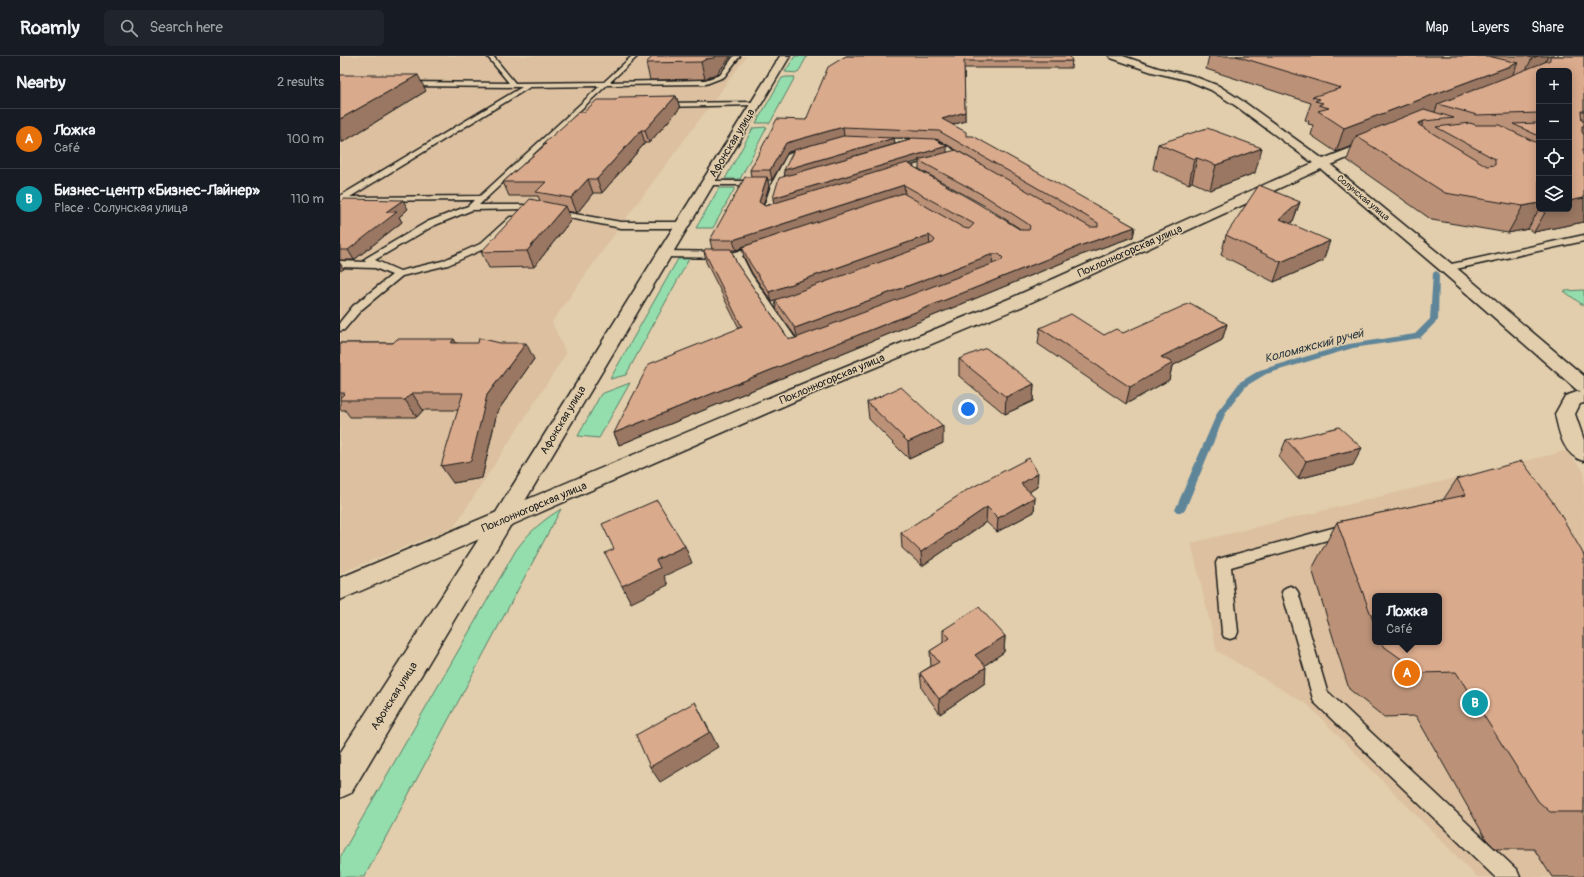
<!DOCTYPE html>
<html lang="en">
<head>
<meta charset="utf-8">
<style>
	:root { --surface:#171b24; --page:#20242c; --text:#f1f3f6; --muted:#9ea1a6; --line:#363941; --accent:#b45309 }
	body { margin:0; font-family:Pangolin,sans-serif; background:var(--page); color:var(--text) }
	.controls { position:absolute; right:12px; top:12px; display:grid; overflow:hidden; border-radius:6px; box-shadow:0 2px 10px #0003 }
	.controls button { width:36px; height:36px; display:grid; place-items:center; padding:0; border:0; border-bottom:1px solid var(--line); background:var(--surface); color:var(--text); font:20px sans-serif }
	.you { position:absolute; left:628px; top:353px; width:14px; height:14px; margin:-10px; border:3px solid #fff; border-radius:50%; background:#1a73e8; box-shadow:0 0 0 6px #1a73e833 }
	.badge { display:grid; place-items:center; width:26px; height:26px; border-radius:50%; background:var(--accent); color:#fff; font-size:13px; font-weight:700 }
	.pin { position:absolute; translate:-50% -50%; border:2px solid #fff; box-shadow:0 1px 4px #0006 }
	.popup { position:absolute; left:1032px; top:537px; width:70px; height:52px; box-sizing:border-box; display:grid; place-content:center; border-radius:6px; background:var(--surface); filter:drop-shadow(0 1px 3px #0005); font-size:13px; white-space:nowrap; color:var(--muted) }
	.popup b { font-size:15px; color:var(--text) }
	.popup::after { content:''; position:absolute; left:50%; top:100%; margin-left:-8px; border:8px solid transparent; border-top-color:var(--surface) }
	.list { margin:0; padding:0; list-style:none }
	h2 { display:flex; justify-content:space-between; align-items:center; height:52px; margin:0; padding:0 16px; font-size:17px }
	h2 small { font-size:13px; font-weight:400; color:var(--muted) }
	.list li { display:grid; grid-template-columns:26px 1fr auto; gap:12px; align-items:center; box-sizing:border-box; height:60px; padding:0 16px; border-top:1px solid var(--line) }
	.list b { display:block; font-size:15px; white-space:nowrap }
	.list p { margin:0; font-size:13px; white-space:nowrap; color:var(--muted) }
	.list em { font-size:13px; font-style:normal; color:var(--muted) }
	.icon { flex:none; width:22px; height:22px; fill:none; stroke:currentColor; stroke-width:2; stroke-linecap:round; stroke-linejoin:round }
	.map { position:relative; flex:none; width:1244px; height:821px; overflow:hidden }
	header { display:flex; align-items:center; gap:24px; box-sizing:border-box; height:56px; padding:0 20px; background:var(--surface); border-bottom:1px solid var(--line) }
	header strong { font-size:19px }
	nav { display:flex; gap:22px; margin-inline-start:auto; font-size:14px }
	.search { width:280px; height:36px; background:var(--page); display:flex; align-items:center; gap:10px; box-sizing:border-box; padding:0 14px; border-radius:6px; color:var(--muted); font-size:15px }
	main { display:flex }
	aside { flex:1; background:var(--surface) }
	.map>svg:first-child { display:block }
	.built { fill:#dcc09f; fill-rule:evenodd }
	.green { fill:#94ddad; stroke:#587c64 }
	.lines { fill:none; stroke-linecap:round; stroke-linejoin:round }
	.stream { fill:#5f8599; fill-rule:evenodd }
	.lane-casing { stroke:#1c1c1c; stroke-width:3 }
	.street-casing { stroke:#1c1c1c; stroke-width:3 }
	.secondary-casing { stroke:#1c1c1c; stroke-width:3 }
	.lane { fill:#e2ceac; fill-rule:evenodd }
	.street { fill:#e2ceac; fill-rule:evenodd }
	.secondary { fill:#e2ceac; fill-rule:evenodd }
	.wall { fill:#bb9278; stroke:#1c1c1c; fill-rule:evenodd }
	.shaded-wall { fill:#997762; stroke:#1c1c1c }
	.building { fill:#daaa8c; stroke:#1c1c1c }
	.labels { text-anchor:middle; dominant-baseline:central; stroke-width:3; stroke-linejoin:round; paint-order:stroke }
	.far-street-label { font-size:9px; fill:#1c1c1c; stroke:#e2ceac }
	.street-label { font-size:11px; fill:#1c1c1c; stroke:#e2ceac }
	.water-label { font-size:12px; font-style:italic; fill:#323f46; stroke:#e2ceac }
</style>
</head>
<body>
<header>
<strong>Roamly</strong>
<div class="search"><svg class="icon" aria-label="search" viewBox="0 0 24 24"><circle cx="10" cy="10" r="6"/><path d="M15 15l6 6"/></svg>Search here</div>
<nav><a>Map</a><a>Layers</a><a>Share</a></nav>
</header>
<main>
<aside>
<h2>Nearby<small>2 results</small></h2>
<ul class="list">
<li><span class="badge" style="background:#e8710a">A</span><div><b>Ложка</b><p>Café</p></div><em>100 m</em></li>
<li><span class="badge" style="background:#0f9aa8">B</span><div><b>Бизнес-центр «Бизнес-Лайнер»</b><p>Place · Солунская улица</p></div><em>110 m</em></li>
</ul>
</aside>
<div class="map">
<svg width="1244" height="821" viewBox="0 0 1244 821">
	<rect width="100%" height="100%" fill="#e2ceac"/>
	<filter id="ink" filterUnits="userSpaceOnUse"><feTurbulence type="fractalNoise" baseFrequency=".025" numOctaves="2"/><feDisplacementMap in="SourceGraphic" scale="8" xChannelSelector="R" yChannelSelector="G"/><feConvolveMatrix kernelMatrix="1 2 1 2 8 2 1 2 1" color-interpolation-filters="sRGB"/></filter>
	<g filter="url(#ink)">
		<g class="built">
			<polygon points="0,0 407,0 281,169 212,266 226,298 114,471 0,517"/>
			<path d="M1226,395L1244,415V821H1137L968,649L877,595L851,487ZM1035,540H1099V586H1035Z"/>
		</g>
		<g class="green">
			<polygon points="455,0 467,0 458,17 445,16"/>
			<polygon points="447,21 455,21 430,67 416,67 442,22"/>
			<polygon points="427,71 400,123 385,123 413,72"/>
			<polygon points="379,132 395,132 373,172 356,172"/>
			<polygon points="338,203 349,203 286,319 270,323"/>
			<polygon points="1244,234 1244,250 1224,235"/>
			<polygon points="290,327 259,382 238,380 261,338"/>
			<path d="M221,453L25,820L24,821H0V801L176,494C190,475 202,465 221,453Z"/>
		</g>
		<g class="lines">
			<polygon class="stream" points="1096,215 1099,217 1098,264 1080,282 1013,292 926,318 906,330 886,356 845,454 843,456 837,456 835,454 878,355 900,326 920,314 1009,288 1075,278 1090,263 1093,217"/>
			<defs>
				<g id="lane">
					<path d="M147,0H153L175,27L264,26L292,0H298L270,26L365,24L380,19L394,0H400L384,21L366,28L267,29L139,149H183L281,166H341L345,169L341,172H281L183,153L132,154L93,170L35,204L60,215L102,205L140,188L170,161H176L177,163L146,192L108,209L62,220L21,254L4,274L0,275V266L13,250L52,219L35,212L0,211V205L26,206L24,204L26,202L87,166L128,150L134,144L0,145V140L182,31L64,30L61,28L64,26L169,27ZM260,30L140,140L10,141L190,31Z"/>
					<polygon points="415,46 418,48 417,49 321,51 318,49 321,47"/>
					<polygon points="537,82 597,84 631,104 630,106 624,106 595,88 535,85 534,84"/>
					<polygon points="464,92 470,92 471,94 454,100 440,127 431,152 435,152 439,154 435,156 423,158 422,156 432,127 447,99"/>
					<polygon points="595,103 599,105 598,107 557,118 553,116"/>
					<polygon points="364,125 419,125 423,127 419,129 367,129 363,127"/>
					<polygon points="1244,179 1244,185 1107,215 1102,212 1107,209"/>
					<polygon points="419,188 422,189 423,191 422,193 402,200 411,218 457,285 464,283 469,286 459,292 451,292 401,218 394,202 324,201 319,198 324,195 396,196"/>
					<polygon points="1007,468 1012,469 1014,473 1012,477 891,511 898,576 896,581 890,583 884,581 882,576 876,507 878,503"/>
					<polygon points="950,530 955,532 958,536 987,635 1177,814 1180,821 1155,821 974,646 942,536 945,532"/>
				</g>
				<path id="street" d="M769,0H783L818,12L853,20L879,30L904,46L983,103L1034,83H1042L1044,85L1042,87L991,109L1113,209L1244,320V347L1240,348L1235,358L1244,384V405C1223,400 1219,376 1215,358L1225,340L1240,335L1237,334L1101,215L981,113L683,250L464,341L0,544V522L450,333L671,242L973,107L896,50L871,34L847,24L812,16L771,2Z"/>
				<polygon id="secondary" points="440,0 450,0 11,737 0,742 0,697 155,458"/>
			</defs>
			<use href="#lane" class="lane-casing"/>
			<use href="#street" class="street-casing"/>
			<use href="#secondary" class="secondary-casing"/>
			<use href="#lane" class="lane"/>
			<use href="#street" class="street"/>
			<use href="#secondary" class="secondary"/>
		</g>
		<g class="wall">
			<polygon points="313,0 391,0 377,18 370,20 365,23 310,24 306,7"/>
			<path d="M506,0L732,5L731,12H624L625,65L612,69L626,80L795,171L793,181L741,199L279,389L274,377L399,272L366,206L364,195L372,193L370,184L411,121L410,114L466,64ZM504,80L444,114L445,120L433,142L434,147L425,150L423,149L429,130L428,124H432L448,96ZM554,82H571L570,84L555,88ZM595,83L599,84L642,109L607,96ZM579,105V113L645,150L682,174H681L569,108ZM402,192L404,201L412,217L432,246L435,245L437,255L457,282L453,283L448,282L397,208L391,194H396Z"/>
			<path d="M869,0H1244V166L1194,176L1188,173L1168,177L1092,164L1007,104L1012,90L996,96L971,79L973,72H972L973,69L968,68L969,65L965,64L971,47L866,13ZM1199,15H1229V153H1199Z"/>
			<polygon points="0,19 86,35 3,86 0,86"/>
			<polygon points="336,40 340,52 309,87 305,87 262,137 253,137 237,157 227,155 231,164 194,211 149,212 141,196 200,145 198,140 169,140 163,126 204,90 203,88 244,56 276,44"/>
			<polygon points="818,88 915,117 870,134 852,126 849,128 813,113"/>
			<polygon points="0,146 68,153 59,161 62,166 14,204 0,204"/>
			<polygon points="960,146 953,165 950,168 983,205 934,226 881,199 886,179"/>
			<polygon points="887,268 882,284 832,310 829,324 786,348 698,288 700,272 764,279"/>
			<polygon points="0,287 116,287 194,303 157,356 142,422 113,427 118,354 83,354 77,361 10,361 5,354 0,354"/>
			<polygon points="619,303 694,328 693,345 665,358 619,320"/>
			<polygon points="527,346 603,387 569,403 529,363"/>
			<polygon points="946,384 1013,409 958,423 939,401"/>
			<path d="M1117,423L1244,499V821H1212L1194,793H1156L1146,783L1076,660L1044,661L1009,633L972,513L997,466L1103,444ZM1035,540L1099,586H1035Z"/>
			<polygon points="697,431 689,436 695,441 694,456 657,476 646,466 582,510 562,492 561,477"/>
			<polygon points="603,574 665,580 664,596 644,610 645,627 600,658 582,633 580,617 591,610 590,595 603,587"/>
		</g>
		<g class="shaded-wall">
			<polygon points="375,0 391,0 377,18 370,20 365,23 361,6 366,3"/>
			<polygon points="1198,0 1208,0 1201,15 1182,22 1192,2"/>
			<polygon points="1178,7 1168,28 1098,48 1094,58 1016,80 1012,90 996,96 1004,72"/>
			<polygon points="78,19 86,35 3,86 0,81 0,63"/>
			<polygon points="336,40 340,52 309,87 305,74"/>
			<polygon points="625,56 625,65 602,72 602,63"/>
			<polygon points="1084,65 1074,88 1079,67"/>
			<polygon points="503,71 504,80 448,96 432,124 430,114 446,87"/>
			<polygon points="301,74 305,87 262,137 257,123"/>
			<polygon points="554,82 555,88 445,121 444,114"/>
			<polygon points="607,90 607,97 578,104 579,105 434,150 433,142"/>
			<polygon points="922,92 915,117 870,134 876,109"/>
			<polygon points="1243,93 1244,93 1244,103 1237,115"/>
			<polygon points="857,102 852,126 849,128 854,103"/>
			<polygon points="427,121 429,130 421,156 419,146"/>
			<polygon points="248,123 253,137 237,157 231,142"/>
			<polygon points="564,129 565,139 402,191 402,192 396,194 393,184"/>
			<polygon points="1244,142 1244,166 1194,176 1207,153 1229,153 1229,145"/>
			<polygon points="63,144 68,153 59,161 62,166 14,204 8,194 46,156"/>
			<polygon points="960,146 953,165 933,182 940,163"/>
			<polygon points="1199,147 1199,153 1188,173 1168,177 1183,150"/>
			<polygon points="225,150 231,164 194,211 187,195"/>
			<polygon points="795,171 793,181 741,199 279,389 274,377 742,189"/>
			<polygon points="589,179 590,190 432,246 429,236"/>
			<polygon points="990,185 983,205 934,226 941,206"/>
			<polygon points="653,198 652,209 458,283 455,272"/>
			<polygon points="0,207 4,213 0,215"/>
			<polygon points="887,268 882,284 832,310 829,324 786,348 790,331 821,301"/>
			<polygon points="114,283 124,300 111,287"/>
			<polygon points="186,287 194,303 157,356 142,422 113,427 101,410 147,339"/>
			<polygon points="694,328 693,345 665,358 666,341"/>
			<polygon points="72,337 83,354 77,361 65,344"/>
			<polygon points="603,370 603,387 569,403 568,386"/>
			<polygon points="1022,392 1013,409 958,423 966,405"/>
			<polygon points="698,417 697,431 680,442 681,428"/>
			<polygon points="695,441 694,456 657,476 658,462"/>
			<polygon points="647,451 646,466 582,510 581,496"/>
			<polygon points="345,490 352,507 324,520 328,529 291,547 282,530 316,504"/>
			<polygon points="665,580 664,596 635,616 635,599"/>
			<polygon points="646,611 645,627 600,658 599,643"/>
			<polygon points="355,646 378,691 320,726 310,711"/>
		</g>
		<g class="building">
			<polygon points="313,0 375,0 374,2 366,3 361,6 306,7"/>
			<polygon points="506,0 730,0 732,5 624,5 625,56 602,63 626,76 626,80 633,80 795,171 742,189 274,377 309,308 402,271 364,195 365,193 391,193 397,208 448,282 453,283 660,205 663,202 659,198 653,198 455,272 435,244 593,187 595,184 589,179 429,236 410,207 402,191 563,137 624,172 629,173 634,168 564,129 393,184 370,184 405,121 427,121 419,146 425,150 567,107 637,147 681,174 689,174 690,170 688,168 645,140 578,104 616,94 750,171 758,171 758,167 599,75 503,71 446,87 430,114 410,114 437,63 466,64 488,11"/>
			<polygon points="896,0 1148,0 1178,7 1004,72 978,55 989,52 979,49 983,47 975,45 980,43 972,41 1001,32"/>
			<polygon points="1185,0 1198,0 1192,2"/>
			<polygon points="1210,0 1244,0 1244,55 1241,55 1242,65 1244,65 1244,70 1242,70 1242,76 1244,79 1244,93 1243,93 1243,99 1244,99 1244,142 1229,145 1229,15 1199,15 1199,57 1137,59 1098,48 1210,4"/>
			<polygon points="0,19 78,19 0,63"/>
			<polygon points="336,40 305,74 301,74 257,123 248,123 231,142 196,136 206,126 163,126 206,88 203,88 239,56 244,56 257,44 276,44 279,41"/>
			<polygon points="1084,53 1114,62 1084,65 1079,67 1079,69 1147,110 1155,109 1155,103 1096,71 1130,67 1136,69 1159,69 1199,88 1199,147 1183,150 1105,137 1016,80"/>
			<polygon points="1199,67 1199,80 1173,68"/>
			<polygon points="867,72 922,92 876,109 857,102 854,103 818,88"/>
			<polygon points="503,80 554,82 444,114 454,94"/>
			<polygon points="572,82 594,83 607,90 433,142 439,122 570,84"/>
			<polygon points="919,129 960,146 940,163 990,185 941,206 886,179"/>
			<polygon points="3,143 63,144 46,156 57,156 8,194 0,194 0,146"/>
			<polygon points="190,143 225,150 187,195 141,196"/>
			<polygon points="850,247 887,268 821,301 833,307 790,331 700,272 731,258 764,279 776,273 783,277"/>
			<polygon points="139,282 160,287 186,287 147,339 131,405 101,410 123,337 72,337 65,344 0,344 0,342 5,337 0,337 0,287 53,287 57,283 114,283 111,287 138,287"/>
			<polygon points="646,292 694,328 666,341 619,303"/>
			<polygon points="561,331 603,370 568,386 527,346"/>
			<polygon points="999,371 1022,392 966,405 946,384"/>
			<polygon points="689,402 698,417 681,428 695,441 658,462 647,451 581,496 561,477 627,434"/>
			<polygon points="1182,405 1215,449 1244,499 1244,756 1210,756 1198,745 1116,616 1081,617 1042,589 1041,586 1099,586 1099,540 1035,540 1035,570 997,466 1126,439 1117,423"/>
			<polygon points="317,444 345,490 316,504 320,512 282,530 265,497 274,493 262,468"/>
			<polygon points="639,551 665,580 635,599 646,611 599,643 580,617 599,606 590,595 610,582 603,574"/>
			<polygon points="355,646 370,676 310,711 296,679"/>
		</g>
	</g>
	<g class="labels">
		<g class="far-street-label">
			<text transform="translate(1023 142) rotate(40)">Солунская улица</text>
		</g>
		<g class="street-label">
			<text transform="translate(392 87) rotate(-59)">Афонская улица</text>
			<text transform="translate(790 195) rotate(-24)">Поклонногорская улица</text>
			<text transform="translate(492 323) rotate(-23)">Поклонногорская улица</text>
			<text transform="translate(223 364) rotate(-59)">Афонская улица</text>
			<text transform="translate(194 451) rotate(-23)">Поклонногорская улица</text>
			<text transform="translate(54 640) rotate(-58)">Афонская улица</text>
		</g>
		<g class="water-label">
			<text transform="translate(974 290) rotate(-15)">Коломяжский ручей</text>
		</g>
	</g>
</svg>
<div class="controls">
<button>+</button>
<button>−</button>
<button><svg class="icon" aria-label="locate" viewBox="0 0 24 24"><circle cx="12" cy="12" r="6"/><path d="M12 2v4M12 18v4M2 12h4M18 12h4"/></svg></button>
<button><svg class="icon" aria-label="layers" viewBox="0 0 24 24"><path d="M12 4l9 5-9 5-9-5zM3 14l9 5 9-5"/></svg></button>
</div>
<div class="you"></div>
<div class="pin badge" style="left:1067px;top:617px;background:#e8710a">A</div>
<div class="popup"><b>Ложка</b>Café</div>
<div class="pin badge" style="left:1135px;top:647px;background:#0f9aa8">B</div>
</div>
</main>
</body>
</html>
